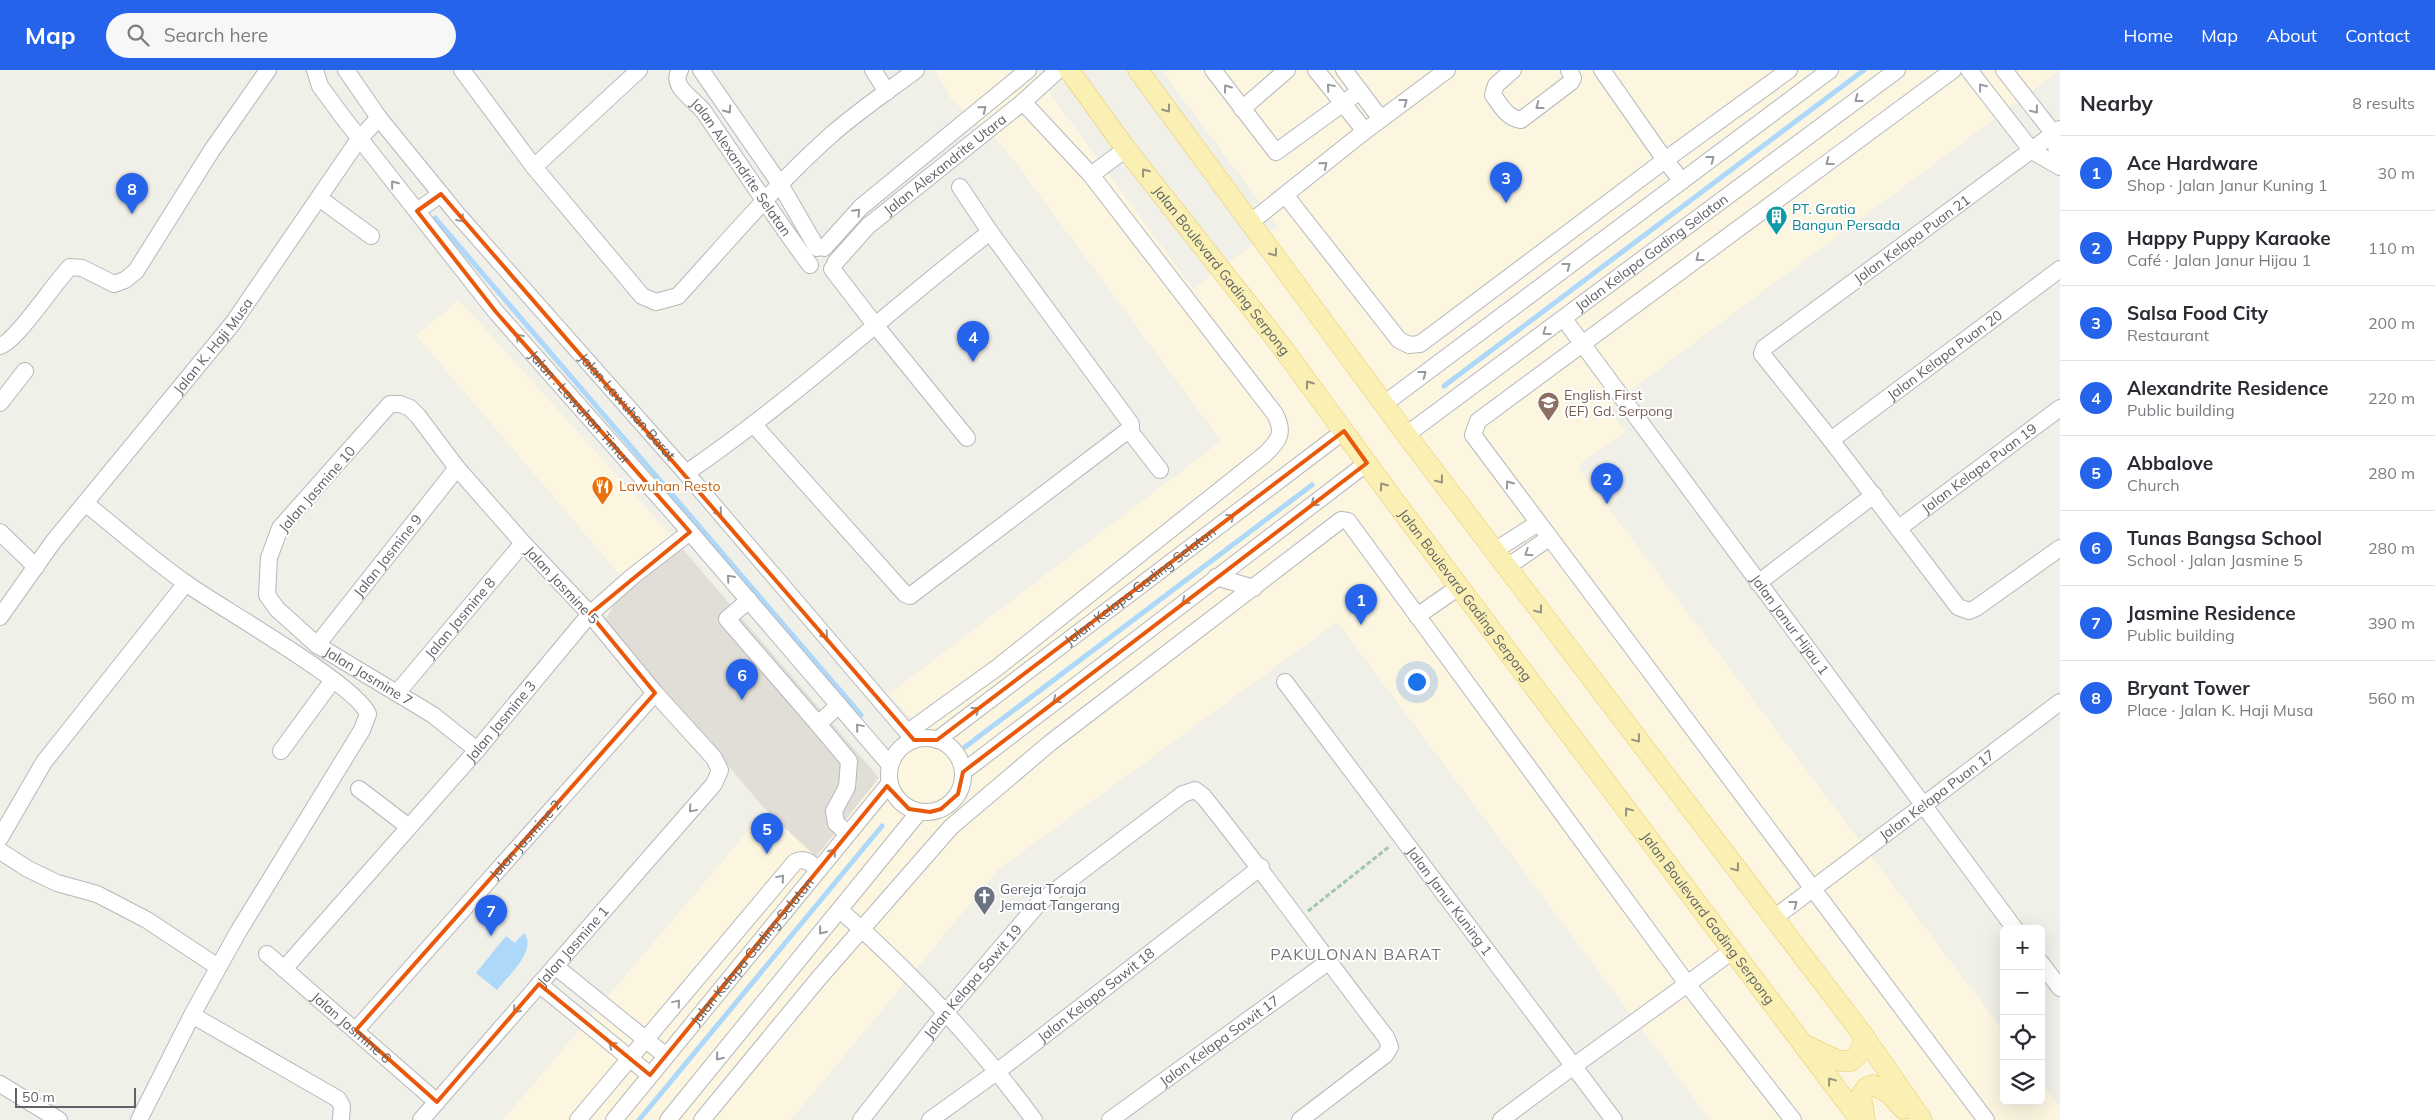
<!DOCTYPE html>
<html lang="en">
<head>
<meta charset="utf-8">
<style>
	:root { --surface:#fff; --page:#f7f7f7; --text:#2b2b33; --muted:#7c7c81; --line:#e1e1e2; --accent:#2563eb }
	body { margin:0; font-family:Mulish,sans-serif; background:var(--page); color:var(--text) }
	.controls { position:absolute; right:15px; bottom:15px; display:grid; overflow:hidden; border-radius:8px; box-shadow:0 5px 20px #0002 }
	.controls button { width:45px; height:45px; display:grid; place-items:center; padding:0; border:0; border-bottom:1px solid var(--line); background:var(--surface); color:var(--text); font:25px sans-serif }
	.scale { position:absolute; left:15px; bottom:12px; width:121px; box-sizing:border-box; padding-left:5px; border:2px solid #5f6367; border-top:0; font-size:14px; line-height:18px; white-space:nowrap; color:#5f6367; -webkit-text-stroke:4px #fff; paint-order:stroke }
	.you { position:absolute; left:1416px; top:611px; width:18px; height:18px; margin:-12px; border:4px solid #fff; border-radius:50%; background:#1a73e8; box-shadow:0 0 0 8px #1a73e833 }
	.badge { display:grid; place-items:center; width:32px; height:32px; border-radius:50%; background:var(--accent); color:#fff; font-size:16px; font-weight:700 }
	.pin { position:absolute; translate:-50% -41px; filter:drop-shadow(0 1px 2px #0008) }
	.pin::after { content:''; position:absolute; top:26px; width:18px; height:15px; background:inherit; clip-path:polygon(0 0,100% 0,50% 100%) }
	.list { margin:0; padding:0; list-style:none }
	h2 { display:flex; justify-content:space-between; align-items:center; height:65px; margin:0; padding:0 20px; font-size:21px }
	h2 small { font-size:16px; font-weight:400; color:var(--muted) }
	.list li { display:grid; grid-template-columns:32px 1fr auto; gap:15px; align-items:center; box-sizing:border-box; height:75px; padding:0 20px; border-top:1px solid var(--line) }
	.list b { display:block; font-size:19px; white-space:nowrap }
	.list p { margin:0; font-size:16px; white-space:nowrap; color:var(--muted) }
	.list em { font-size:16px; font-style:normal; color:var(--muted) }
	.icon { flex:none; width:28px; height:28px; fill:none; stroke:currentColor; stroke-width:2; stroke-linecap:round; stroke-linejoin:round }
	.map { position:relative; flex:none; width:2060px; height:1050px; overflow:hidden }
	header { display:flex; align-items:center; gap:30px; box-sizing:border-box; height:70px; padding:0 25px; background:var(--accent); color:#fff }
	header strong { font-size:24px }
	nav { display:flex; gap:28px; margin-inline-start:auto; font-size:18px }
	.search { width:350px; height:45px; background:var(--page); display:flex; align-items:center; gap:12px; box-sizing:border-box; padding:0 18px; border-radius:28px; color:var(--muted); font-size:19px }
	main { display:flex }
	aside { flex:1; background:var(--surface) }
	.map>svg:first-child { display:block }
	.commercial { fill:#fcf6e1 }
	.education { fill:#e0ded6 }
	.water { fill:#aed8fa }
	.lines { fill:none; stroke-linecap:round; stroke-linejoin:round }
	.stream { stroke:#aed8fa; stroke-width:5 }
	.minor-casing { stroke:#b5b8bb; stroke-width:18 }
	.major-casing { stroke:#e9c768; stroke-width:21 }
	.path { stroke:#a0c7ac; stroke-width:3; stroke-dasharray:5 2.5; stroke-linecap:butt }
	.minor { stroke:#fff; stroke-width:16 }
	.major { stroke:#faf0b3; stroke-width:20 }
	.oneway { stroke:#979a9c }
	.oneway2 { stroke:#959482 }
	.marked { fill:none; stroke:#e8590c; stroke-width:4; stroke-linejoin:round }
	.labels { text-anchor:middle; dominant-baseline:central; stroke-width:4; stroke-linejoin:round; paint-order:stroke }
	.street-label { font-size:14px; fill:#5f6367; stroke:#fff }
	.culture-label { font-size:14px; fill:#0d838f; stroke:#fff; text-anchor:start }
	.education-label { font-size:14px; fill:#785e54; stroke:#fff; text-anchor:start }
	.food-label { font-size:14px; fill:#c56008; stroke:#fff; text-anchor:start }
	.worship-label { font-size:14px; fill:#5b616d; stroke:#fff; text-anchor:start }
	.quarter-label { font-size:16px; letter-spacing:1px; fill:#707579; stroke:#fff }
</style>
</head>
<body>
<header>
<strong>Map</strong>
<div class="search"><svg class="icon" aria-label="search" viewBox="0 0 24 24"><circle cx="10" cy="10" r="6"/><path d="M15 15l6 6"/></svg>Search here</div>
<nav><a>Home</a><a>Map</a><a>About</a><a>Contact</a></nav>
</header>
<main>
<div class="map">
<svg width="2060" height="1050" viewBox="0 0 2060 1050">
	<rect width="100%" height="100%" fill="#f0efe8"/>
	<g class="commercial">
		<polygon points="935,0 1033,0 1193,219 1278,156 1161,0 2060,0 1608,337 1626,362 1577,396 2004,962 2004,1031 2041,1031 2041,1012 2060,1037 2060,1050 1710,1050 1337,552 998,800 791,1050 503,1050 766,740 816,786 879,708 928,667 889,624 1221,371 1004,77 951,29"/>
		<polygon points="459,230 674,469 626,512 416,265"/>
	</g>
	<polygon class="education" points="674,469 879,708 816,787 766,740 605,551 626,512"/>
	<path class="water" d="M524,863C538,880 508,906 497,920L476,903L506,866L515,873Z"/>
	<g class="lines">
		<g class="stream">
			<polyline points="435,148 861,645"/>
			<polyline points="1444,316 1864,0"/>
			<polyline points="965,677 1312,415"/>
			<polyline points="639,1050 882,756"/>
		</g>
		<defs>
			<g id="minor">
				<path id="s1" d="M315,0L320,16L342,46L496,242L690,462L890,695"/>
				<path id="s2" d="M346,0L379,48L458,145L686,403L914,670"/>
				<path d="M462,0L534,97L642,226L656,232L678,226C728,171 776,114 831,65C857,42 888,21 916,0"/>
				<path id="s3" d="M680,0C669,17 695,29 704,42C739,93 773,145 810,195"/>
				<polyline points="701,0 780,114 817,178"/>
				<polyline points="873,0 887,22"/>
				<polyline points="1213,0 1276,82 1360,21"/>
				<polyline points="1316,0 1365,61"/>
				<polyline points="1344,0 1381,49"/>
				<path d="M1513,0L1496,15L1493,25C1501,36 1507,48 1521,50L1571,12L1573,8L1569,0"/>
				<polyline points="1602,0 1665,90 1682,111"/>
				<polyline points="1953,0 1478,351 1473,365 1986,1050"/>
				<polyline points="1969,0 2032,81 2060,97"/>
				<polyline points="2004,0 2054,64 2059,95"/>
				<polyline points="1242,39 1287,0"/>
				<polyline points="2060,59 1764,278 1762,284 1831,370 1958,537 1969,541 1976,538 2060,478"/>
				<polyline points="534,97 639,0"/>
				<polyline points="1091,105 1126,79"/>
				<polyline points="1286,126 1399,270 1409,275 1420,274 1665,90 1789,0"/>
				<polyline points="319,128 371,166"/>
				<polyline points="417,141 441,124"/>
				<polyline points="1251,152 1365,61 1447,0"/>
				<polyline points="824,178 861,137 1028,0"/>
				<path id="s4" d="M835,193L868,156L1023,32L1058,0"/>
				<polyline points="832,199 876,256 967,368"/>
				<path id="s5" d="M1564,249L2015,859"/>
				<path d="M0,276C16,272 54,213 70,197L82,198L114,214L125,210L136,201L212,80L268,0"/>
				<polyline points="0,333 25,301"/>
				<polyline points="1384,334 1830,0"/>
				<polyline points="754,355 905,524 910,526 1131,358 1131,354 990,162 960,117"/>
				<polyline points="1129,360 1160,400"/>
				<path id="s6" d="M1406,365L1897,0"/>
				<path id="s7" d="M1831,370L2060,199"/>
				<path d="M686,403C793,330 888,241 990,162"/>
				<path d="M85,433C119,460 151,489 187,514C219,537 357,615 368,644L362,660L238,862L192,945L139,1050"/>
				<path id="s8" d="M1899,458L2060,338"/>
				<polyline points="0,462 36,497"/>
				<polyline points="1494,481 1538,453"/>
				<polyline points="1507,497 1549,468"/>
				<polyline points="1216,507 1254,518"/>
				<polyline points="1758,513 1874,425"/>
				<polyline points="749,530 727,549 818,654"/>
				<polyline points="1417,546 1459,517"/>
				<path id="s9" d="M0,547L53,472L233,253L359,69L379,48"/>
				<path id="s10" d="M317,575L457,398"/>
				<path id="s11" d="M1285,612L1614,1050"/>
				<path id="s12" d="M397,623L523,473"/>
				<polyline points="839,635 818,654 849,691 847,717 834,741 836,753 848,764"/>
				<path d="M908,662L998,597L1264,385C1279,371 1285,363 1275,344L1091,105L1023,32"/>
				<circle cx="926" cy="705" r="37"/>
				<path id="s13" d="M937,670L1344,361"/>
				<polyline points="281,681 333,610"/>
				<polyline points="963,702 1367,393"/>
				<polyline points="359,719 409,757"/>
				<polyline points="0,768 44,692 186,513"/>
				<polyline points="0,781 28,799 57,813 97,824 147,850 218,897"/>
				<path d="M840,840C912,903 977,972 1034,1050"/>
				<path id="s14" d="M1774,848L2060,632"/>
				<path id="s15" d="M267,884L437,1032"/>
				<polyline points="2041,893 2060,918"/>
				<polyline points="555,896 666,986"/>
				<path id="s16" d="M284,899L477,680L590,544L633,506L690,462"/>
				<polyline points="539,914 650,1005"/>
				<polyline points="192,945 338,1029 342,1036 341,1050"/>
				<path id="s17" d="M356,960L655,623"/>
				<polyline points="0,1014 59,1050"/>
				<path id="s18" d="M421,1050L714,714L720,700L714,688L655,623L590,544L523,473L457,398L418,346L410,338L400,334H390L280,458L269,488L267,525L277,539L317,575L433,645L477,680"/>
				<path d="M578,1050L795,792C804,787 812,793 818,800"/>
				<path id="s19" d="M614,1050L889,714"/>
				<polyline points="668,1050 919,742"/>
				<polyline points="702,1050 819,908 951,757 1050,673 1341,450 1348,451 1688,915 1793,1050"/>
				<path id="s20" d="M861,1050L946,942L1039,833L1183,724L1195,720L1203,726C1266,804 1324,887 1386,967L1390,977L1385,985L1300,1050"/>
				<path id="s21" d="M930,1050L998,1001L1261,797"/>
				<path id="s22" d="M1110,1050L1328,892"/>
				<path d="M1501,1050C1577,992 1656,938 1732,881"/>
			</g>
			<g id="major">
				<path id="s23" d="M1069,0L1126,79L1282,277L1393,429L1860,1050"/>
				<polyline points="1138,0 1411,371 1863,965 1922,1050"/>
				<path d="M1805,975L1839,991H1851C1860,984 1865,976 1863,965"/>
				<polyline points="1865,1050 1861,1025 1866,1018 1873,1015 1889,1023 1903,1039"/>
			</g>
		</defs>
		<use href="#minor" class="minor-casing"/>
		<use href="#major" class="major-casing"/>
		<polyline class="path" points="1308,841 1390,776"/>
		<use href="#minor" class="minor"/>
		<use href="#major" class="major"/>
	</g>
	<defs><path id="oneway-chevron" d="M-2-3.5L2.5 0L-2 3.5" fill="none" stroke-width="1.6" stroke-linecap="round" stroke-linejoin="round" transform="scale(1.25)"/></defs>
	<g class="oneway">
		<use href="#oneway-chevron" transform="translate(1330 17) rotate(-130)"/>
		<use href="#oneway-chevron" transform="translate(1982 17) rotate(-128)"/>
		<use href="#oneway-chevron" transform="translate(1227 18) rotate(-126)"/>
		<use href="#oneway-chevron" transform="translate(1858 29) rotate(143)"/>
		<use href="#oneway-chevron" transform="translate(1404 32) rotate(-37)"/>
		<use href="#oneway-chevron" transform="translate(1539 36) rotate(143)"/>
		<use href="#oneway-chevron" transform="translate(983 39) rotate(-39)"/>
		<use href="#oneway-chevron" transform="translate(728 40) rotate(55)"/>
		<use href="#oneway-chevron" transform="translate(2035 40) rotate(52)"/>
		<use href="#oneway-chevron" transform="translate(1711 89) rotate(-37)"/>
		<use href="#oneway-chevron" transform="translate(1829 92) rotate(143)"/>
		<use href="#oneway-chevron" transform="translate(1324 95) rotate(-39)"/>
		<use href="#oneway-chevron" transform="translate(394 114) rotate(-129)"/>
		<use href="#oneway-chevron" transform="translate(857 142) rotate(-47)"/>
		<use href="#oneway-chevron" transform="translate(461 149) rotate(49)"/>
		<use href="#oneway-chevron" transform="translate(1699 188) rotate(143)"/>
		<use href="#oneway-chevron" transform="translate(1567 196) rotate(-37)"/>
		<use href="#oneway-chevron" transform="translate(1546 262) rotate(144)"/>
		<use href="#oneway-chevron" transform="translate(519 267) rotate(-131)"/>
		<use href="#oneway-chevron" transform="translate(1423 304) rotate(-37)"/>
		<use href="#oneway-chevron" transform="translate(1509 414) rotate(-126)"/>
		<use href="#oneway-chevron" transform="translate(1314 433) rotate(143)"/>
		<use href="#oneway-chevron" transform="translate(719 442) rotate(49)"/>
		<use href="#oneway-chevron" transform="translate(1231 447) rotate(-37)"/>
		<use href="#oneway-chevron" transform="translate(1528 483) rotate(146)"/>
		<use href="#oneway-chevron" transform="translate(730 508) rotate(-131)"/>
		<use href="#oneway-chevron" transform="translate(1185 531) rotate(142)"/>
		<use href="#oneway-chevron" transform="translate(825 565) rotate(49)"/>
		<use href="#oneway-chevron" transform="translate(1056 630) rotate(142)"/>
		<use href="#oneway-chevron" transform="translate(976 640) rotate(-37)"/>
		<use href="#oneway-chevron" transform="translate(859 657) rotate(-130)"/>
		<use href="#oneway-chevron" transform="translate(692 739) rotate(131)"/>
		<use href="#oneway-chevron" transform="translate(833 782) rotate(-51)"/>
		<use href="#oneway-chevron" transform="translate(781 808) rotate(-50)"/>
		<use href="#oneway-chevron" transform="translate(1794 834) rotate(-37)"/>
		<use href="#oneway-chevron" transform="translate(822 861) rotate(129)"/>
		<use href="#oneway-chevron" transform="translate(677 933) rotate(-50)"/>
		<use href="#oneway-chevron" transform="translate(516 940) rotate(131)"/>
		<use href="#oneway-chevron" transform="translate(612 975) rotate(-140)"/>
		<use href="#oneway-chevron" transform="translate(719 987) rotate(129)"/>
	</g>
	<g class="oneway2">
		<use href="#oneway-chevron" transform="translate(1167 39) rotate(54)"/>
		<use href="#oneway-chevron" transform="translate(1145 102) rotate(-128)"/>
		<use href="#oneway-chevron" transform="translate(1274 183) rotate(54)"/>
		<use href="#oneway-chevron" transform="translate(1309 314) rotate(-126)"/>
		<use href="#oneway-chevron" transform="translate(1440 410) rotate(53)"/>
		<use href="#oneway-chevron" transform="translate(1383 416) rotate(-125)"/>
		<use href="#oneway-chevron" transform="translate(1539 540) rotate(53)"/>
		<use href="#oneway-chevron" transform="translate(1637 669) rotate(53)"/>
		<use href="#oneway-chevron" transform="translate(1628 741) rotate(-127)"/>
		<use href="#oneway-chevron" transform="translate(1736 798) rotate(53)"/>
		<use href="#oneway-chevron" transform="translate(1831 1011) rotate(-127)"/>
	</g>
	<path class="marked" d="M441,124L914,670H937L1344,361L1367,393L963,702L958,724L941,739L930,742L909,739L887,716L650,1005L539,914L437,1032L356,960L655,623L590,544L690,462L496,242L417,141Z"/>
	<defs>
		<symbol id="building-pin" viewBox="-11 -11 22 30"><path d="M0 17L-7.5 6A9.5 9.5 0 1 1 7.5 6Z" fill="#0f9aa8" stroke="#fff"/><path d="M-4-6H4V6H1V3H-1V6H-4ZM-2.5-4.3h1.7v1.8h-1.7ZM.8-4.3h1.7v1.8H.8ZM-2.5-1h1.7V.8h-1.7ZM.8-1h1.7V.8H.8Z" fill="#fff"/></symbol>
		<symbol id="school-pin" viewBox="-11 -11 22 30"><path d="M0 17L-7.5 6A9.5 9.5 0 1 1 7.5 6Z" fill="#8d6e63" stroke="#fff"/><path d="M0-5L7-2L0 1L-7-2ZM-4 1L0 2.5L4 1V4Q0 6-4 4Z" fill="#fff"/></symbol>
		<symbol id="restaurant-pin" viewBox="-11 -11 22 30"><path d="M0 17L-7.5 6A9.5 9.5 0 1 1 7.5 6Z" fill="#e8710a" stroke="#fff"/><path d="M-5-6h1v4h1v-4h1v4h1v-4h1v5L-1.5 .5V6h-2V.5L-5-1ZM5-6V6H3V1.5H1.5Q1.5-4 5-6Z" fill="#fff"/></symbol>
		<symbol id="church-pin" viewBox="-11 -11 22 30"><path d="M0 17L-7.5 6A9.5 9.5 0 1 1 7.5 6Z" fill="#6b7280" stroke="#fff"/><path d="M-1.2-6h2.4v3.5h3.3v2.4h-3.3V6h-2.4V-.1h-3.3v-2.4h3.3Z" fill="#fff"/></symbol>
	</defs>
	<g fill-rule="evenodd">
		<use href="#building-pin" x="1764" y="134" width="25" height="34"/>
		<use href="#school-pin" x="1536" y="320" width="25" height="34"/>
		<use href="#restaurant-pin" x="590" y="404" width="25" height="34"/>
		<use href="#church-pin" x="972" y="814" width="25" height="34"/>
	</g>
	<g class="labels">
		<g class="street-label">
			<text stroke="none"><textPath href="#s4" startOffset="148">Jalan Alexandrite Utara</textPath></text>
			<text stroke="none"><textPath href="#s3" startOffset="119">Jalan Alexandrite Selatan</textPath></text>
			<text transform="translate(1912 169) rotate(-36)">Jalan Kelapa Puan 21</text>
			<text stroke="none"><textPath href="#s6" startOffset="306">Jalan Kelapa Gading Selatan</textPath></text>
			<text stroke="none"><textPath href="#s23" startOffset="252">Jalan Boulevard Gading Serpong</textPath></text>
			<text stroke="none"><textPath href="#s9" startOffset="345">Jalan K. Haji Musa</textPath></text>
			<text stroke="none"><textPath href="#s7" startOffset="142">Jalan Kelapa Puan 20</textPath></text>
			<text stroke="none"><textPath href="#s1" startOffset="430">Jalan . Lawuhan Timur</textPath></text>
			<text stroke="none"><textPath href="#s2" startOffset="439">Jalan Lawuhan Barat</textPath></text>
			<text stroke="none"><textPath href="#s8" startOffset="100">Jalan Kelapa Puan 19</textPath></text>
			<text transform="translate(317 419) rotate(-49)">Jalan Jasmine 10</text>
			<text stroke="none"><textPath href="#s10" startOffset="114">Jalan Jasmine 9</textPath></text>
			<text transform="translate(562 515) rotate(47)">Jalan Jasmine 5</text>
			<text stroke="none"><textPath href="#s13" startOffset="255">Jalan Kelapa Gading Selatan</textPath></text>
			<text stroke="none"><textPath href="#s23" startOffset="658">Jalan Boulevard Gading Serpong</textPath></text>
			<text stroke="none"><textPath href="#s12" startOffset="98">Jalan Jasmine 8</textPath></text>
			<text stroke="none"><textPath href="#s5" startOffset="380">Jalan Janur Hijau 1</textPath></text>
			<text stroke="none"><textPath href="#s18" startOffset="1325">Jalan Jasmine 7</textPath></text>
			<text stroke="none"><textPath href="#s16" startOffset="329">Jalan Jasmine 3</textPath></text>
			<text stroke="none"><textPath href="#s14" startOffset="204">Jalan Kelapa Puan 17</textPath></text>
			<text stroke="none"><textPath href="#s17" startOffset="255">Jalan Jasmine 2</textPath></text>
			<text stroke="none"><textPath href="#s11" startOffset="274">Jalan Janur Kuning 1</textPath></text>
			<text stroke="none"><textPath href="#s23" startOffset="1062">Jalan Boulevard Gading Serpong</textPath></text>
			<text stroke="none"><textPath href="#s18" startOffset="231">Jalan Jasmine 1</textPath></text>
			<text stroke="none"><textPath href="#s19" startOffset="218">Jalan Kelapa Gading Selatan</textPath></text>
			<text stroke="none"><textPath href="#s20" startOffset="178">Jalan Kelapa Sawit 19</textPath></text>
			<text stroke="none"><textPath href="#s21" startOffset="208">Jalan Kelapa Sawit 18</textPath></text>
			<text stroke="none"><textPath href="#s15" startOffset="112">Jalan Jasmine 6</textPath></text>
			<text stroke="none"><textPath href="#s22" startOffset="135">Jalan Kelapa Sawit 17</textPath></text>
		</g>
		<g class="culture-label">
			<text x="1792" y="139">PT. Gratia<tspan x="1792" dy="16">Bangun Persada</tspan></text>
		</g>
		<g class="education-label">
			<text x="1564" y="325">English First<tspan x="1564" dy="16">(EF) Gd. Serpong</tspan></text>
		</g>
		<g class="food-label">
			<text x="619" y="416">Lawuhan Resto</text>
		</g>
		<g class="worship-label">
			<text x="1000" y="819">Gereja Toraja<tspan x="1000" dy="16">Jemaat Tangerang</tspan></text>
		</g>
		<g class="quarter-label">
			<text x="1356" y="884">PAKULONAN BARAT</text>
		</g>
	</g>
</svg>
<div class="controls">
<button>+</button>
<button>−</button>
<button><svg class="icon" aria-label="locate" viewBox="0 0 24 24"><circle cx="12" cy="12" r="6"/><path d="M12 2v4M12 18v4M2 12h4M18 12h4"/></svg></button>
<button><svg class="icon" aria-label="layers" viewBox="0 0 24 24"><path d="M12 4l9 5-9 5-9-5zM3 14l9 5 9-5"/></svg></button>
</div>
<div class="scale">50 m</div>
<div class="you"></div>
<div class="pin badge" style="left:1361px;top:555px">1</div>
<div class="pin badge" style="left:1607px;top:434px">2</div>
<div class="pin badge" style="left:1506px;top:133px">3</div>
<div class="pin badge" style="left:973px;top:292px">4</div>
<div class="pin badge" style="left:767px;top:784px">5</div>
<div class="pin badge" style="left:742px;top:630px">6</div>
<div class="pin badge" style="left:491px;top:866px">7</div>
<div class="pin badge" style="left:132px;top:144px">8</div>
</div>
<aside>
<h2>Nearby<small>8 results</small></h2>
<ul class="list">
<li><span class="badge">1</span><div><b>Ace Hardware</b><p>Shop · Jalan Janur Kuning 1</p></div><em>30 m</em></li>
<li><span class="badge">2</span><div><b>Happy Puppy Karaoke</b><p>Café · Jalan Janur Hijau 1</p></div><em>110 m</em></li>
<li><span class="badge">3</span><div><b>Salsa Food City</b><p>Restaurant</p></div><em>200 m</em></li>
<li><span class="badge">4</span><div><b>Alexandrite Residence</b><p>Public building</p></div><em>220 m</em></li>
<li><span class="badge">5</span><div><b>Abbalove</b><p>Church</p></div><em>280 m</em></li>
<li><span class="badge">6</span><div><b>Tunas Bangsa School</b><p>School · Jalan Jasmine 5</p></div><em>280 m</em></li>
<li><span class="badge">7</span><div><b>Jasmine Residence</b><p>Public building</p></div><em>390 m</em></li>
<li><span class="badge">8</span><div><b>Bryant Tower</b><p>Place · Jalan K. Haji Musa</p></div><em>560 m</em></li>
</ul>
</aside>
</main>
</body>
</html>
